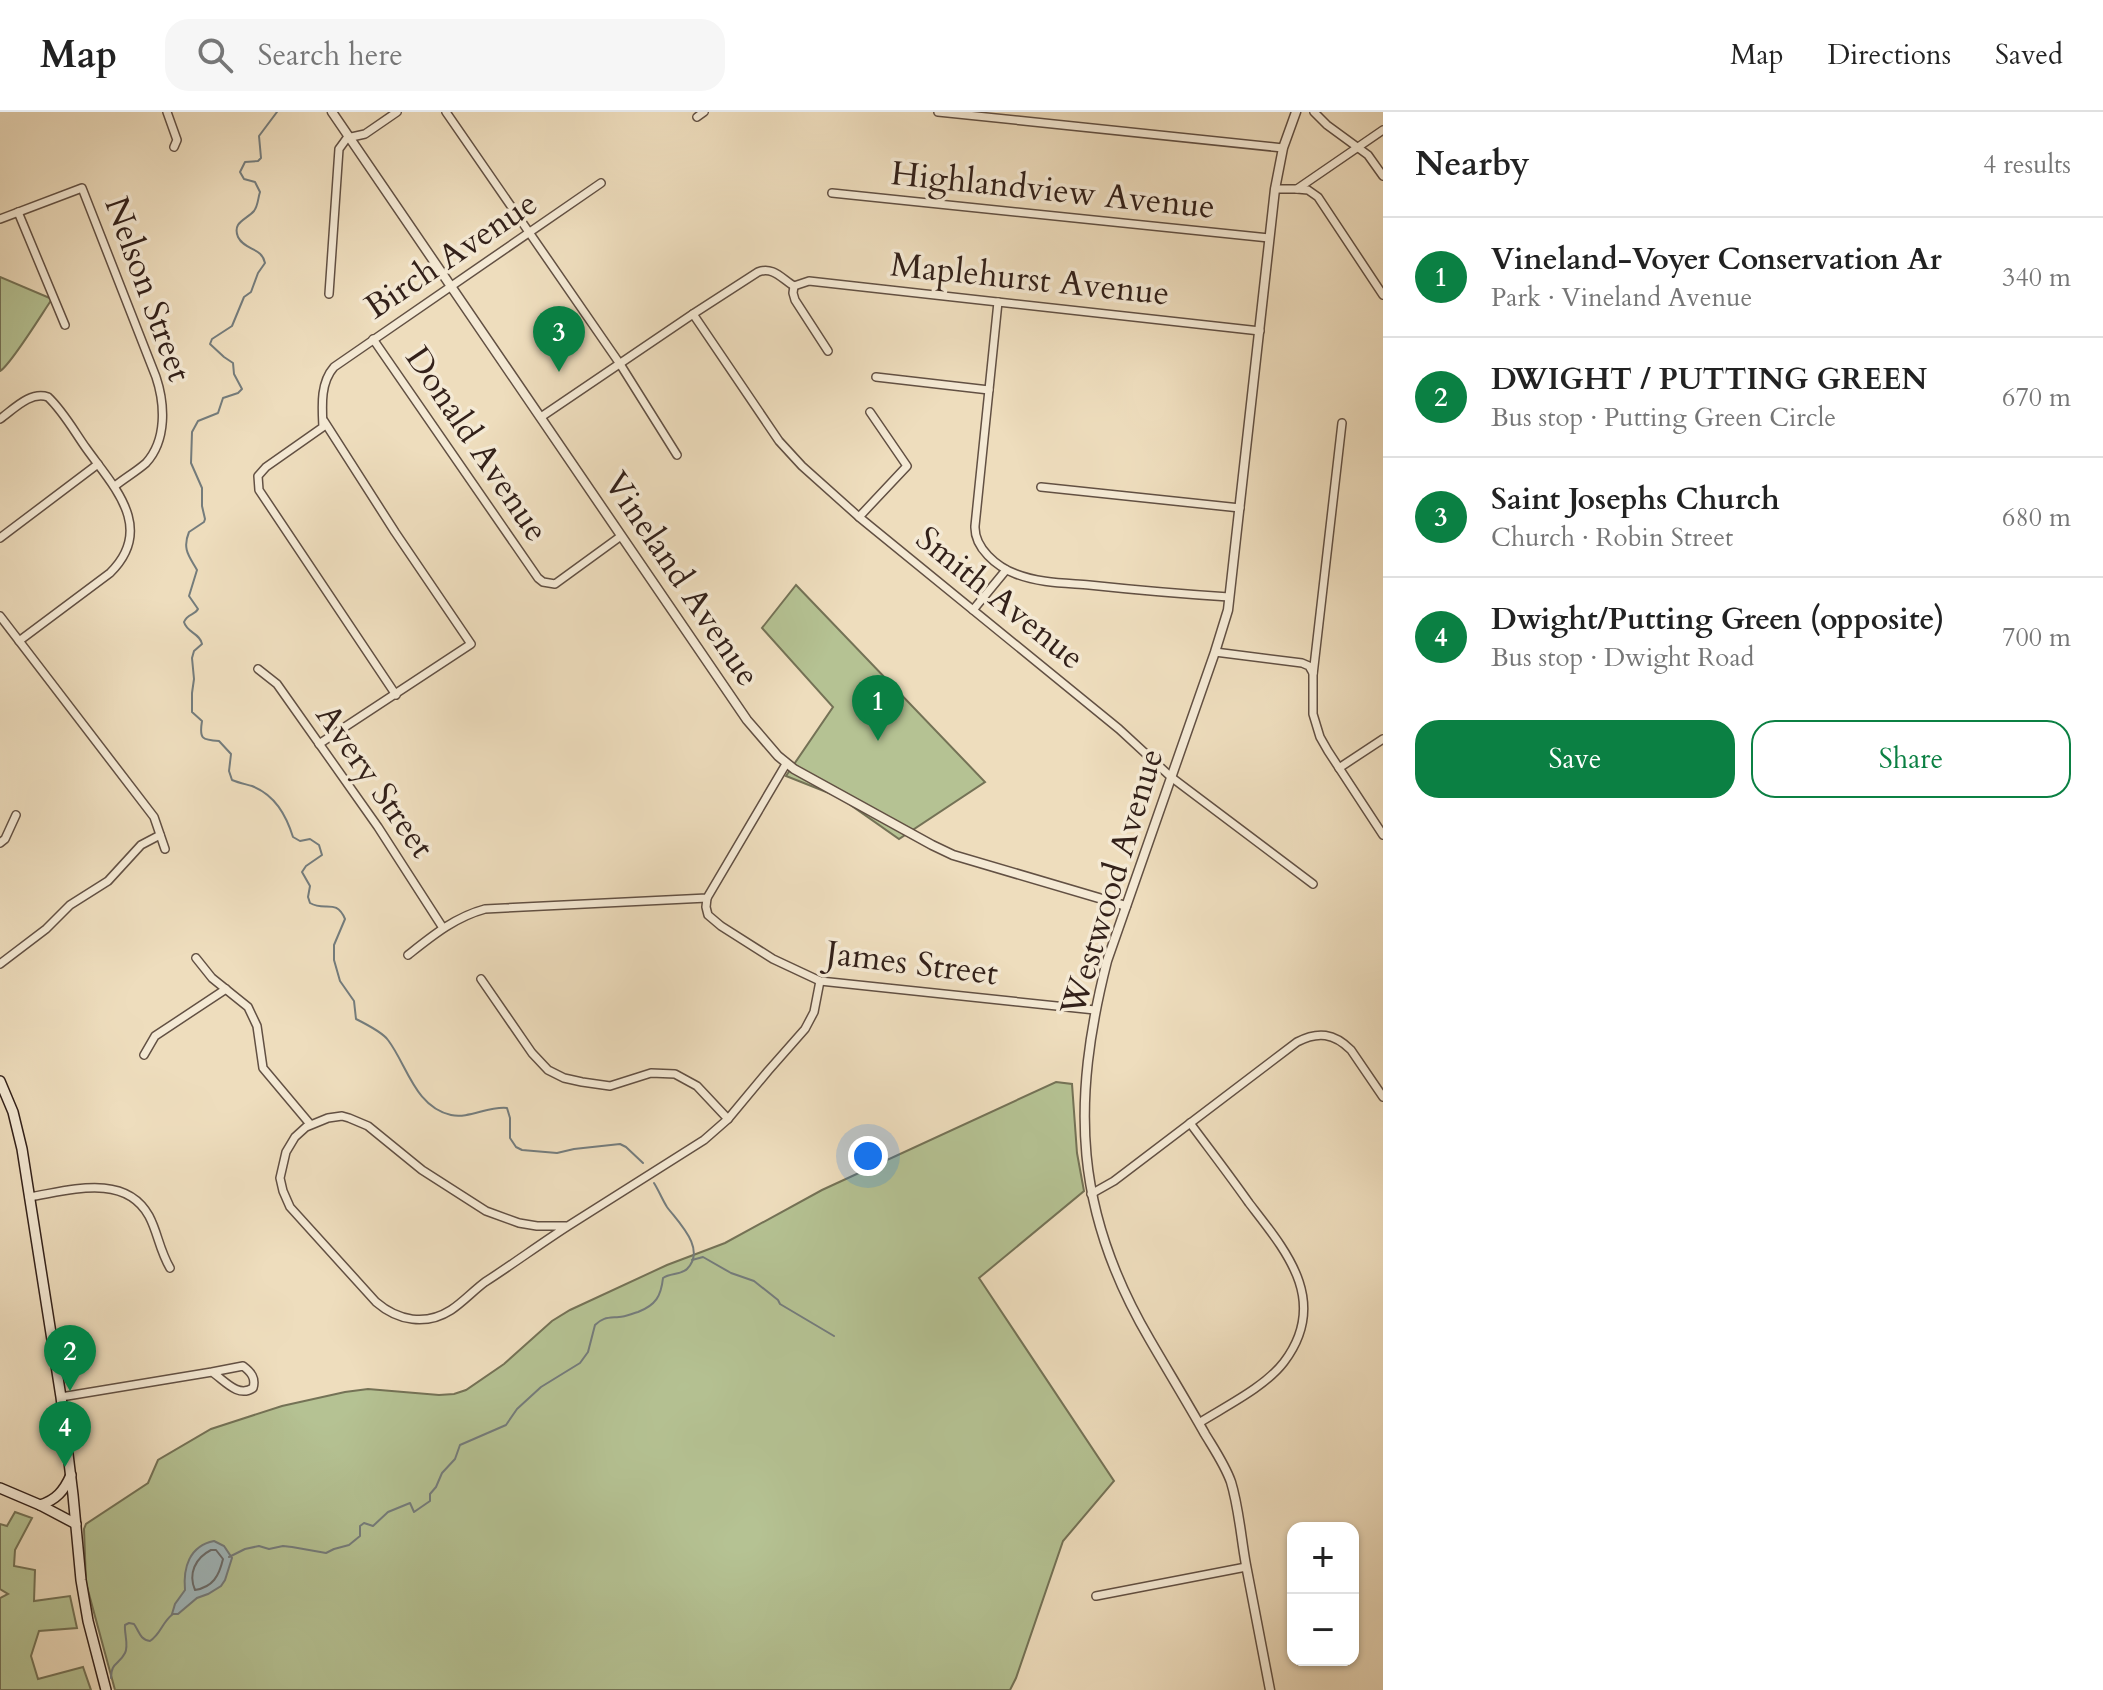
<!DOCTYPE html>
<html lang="en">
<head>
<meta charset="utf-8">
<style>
	:root { --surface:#fff; --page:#f6f6f6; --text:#222; --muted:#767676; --line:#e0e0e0; --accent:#0b8043 }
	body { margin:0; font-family:Cardo,serif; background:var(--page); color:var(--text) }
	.controls { position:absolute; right:24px; bottom:24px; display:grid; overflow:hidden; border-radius:16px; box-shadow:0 2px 6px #0004 }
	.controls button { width:72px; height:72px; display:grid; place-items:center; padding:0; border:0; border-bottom:2px solid var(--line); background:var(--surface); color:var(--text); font:40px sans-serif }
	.you { position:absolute; left:868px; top:1044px; width:28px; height:28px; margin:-20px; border:6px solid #fff; border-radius:50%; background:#1a73e8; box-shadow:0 0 0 12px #1a73e833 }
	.badge { display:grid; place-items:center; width:52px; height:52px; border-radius:50%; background:var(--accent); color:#fff; font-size:26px; font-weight:700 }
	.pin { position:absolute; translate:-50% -66px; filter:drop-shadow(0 2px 4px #0008) }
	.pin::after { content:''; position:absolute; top:42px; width:28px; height:24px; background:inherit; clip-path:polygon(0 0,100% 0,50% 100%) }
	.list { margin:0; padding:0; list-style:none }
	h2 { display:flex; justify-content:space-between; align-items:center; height:104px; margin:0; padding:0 32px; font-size:34px }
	h2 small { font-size:26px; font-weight:400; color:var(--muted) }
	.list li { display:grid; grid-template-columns:52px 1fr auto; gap:24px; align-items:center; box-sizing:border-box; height:120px; padding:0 32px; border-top:2px solid var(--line) }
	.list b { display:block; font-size:30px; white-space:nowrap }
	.list p { margin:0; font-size:26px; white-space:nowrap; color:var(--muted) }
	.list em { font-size:26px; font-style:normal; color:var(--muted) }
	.actions { display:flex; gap:16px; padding:24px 32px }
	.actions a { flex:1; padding:18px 0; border:2px solid var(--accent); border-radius:24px; text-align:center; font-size:28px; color:var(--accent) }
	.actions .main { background:var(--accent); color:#fff }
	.icon { flex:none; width:44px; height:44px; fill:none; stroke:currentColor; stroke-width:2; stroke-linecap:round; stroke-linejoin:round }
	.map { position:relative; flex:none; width:1383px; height:1578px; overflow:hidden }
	header { display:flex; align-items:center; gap:48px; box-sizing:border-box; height:112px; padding:0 40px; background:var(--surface); border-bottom:2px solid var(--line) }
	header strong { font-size:38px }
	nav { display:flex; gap:44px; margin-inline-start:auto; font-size:28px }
	.search { width:560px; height:72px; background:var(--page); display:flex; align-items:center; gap:20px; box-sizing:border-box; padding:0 28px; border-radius:24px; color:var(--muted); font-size:30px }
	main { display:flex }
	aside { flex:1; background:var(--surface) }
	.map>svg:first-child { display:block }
	.green { fill:#b5c293; stroke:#747256; stroke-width:2 }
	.water { fill:#a0b8bd; stroke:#747c7c; stroke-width:2 }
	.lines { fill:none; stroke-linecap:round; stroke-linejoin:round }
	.shore { stroke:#6a6c6c; stroke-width:2 }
	.stream { stroke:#747c7c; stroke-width:2 }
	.minor-casing { stroke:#625043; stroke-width:10 }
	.tertiary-casing { stroke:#625043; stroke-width:11 }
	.secondary-casing { stroke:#33211a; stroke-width:12 }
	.minor { stroke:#f4e9d4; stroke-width:7 }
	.tertiary { stroke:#f4e9d4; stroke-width:8 }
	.secondary { stroke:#f4e9d4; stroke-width:9 }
	.labels { text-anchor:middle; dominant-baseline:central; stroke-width:7; stroke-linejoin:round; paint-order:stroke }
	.street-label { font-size:34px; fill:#33211a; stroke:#f4e9d4 }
</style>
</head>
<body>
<header>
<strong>Map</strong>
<div class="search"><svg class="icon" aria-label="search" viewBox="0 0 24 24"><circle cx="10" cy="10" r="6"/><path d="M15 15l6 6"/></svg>Search here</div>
<nav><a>Map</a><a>Directions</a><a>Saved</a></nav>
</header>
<main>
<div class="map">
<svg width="1383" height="1578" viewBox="0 0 1383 1578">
	<rect width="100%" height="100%" fill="#eeddbd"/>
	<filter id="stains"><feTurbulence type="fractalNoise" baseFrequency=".0025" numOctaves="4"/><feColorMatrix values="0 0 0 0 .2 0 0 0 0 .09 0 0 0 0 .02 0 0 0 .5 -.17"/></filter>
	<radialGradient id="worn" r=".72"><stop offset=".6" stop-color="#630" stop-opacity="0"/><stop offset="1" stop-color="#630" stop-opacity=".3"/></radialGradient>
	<g class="green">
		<path d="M0,165L52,187C43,200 10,254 0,259Z"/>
		<polygon points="796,473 985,670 899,727 839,685 786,664 833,595 762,516"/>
		<polygon points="1056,970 1072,972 1077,1041 1084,1079 979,1166 1114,1369 1063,1429 1016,1566 1010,1578 115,1578 86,1471 84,1417 86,1412 148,1371 158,1348 211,1317 282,1294 345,1280 368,1277 439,1283 454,1282 466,1278 504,1252 552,1209 570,1198 667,1153 725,1131 822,1078"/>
		<polygon points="15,1400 32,1406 15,1438 14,1454 35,1458 34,1489 70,1484 77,1516 39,1519 31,1544 38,1567 83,1555 91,1578 0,1578 0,1486 8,1482 0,1477 0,1412 7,1414"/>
	</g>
	<path class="water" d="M214,1429L224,1434L232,1446L225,1468L221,1474L208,1482L197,1486L178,1502H172L175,1492L185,1478C183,1456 189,1434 214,1429Z"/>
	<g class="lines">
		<path class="shore" d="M211,1438H216L223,1447C219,1464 213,1475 195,1478C188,1462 195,1446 211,1438Z"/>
		<g class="stream">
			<path d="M277,0L259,24L261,46L258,49L245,50L240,60L244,67L255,70L260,80C258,86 258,94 254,99C246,108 232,110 238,125C245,139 262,135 265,151L258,161L251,180L244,185L232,214L212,227L210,232L224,245L233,251L234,262L242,277L238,281L223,286L218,301L198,309L192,320L191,351L202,376V394L205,407L204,410L189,420C182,437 189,444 197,458L189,484L198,497C195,503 187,502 184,510C187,521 200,521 202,532L194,539L192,546L194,567L192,581V600L202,609C199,627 202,628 219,629L231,642L229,659L232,668C239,671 245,672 252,674C275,683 286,703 293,725L300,729L310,727L319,733L322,743L306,754L302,760L310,774L308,785L310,791C325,800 336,786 345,807L334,833V848L340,869L354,889L356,907C364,911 383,921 388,928C407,953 415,995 451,1003C469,1007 488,994 507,996L510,1006V1026L516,1035L522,1038L557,1041L574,1037L620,1032L626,1035L643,1051"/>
			<polyline points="692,1148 703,1145 731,1161 754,1169 778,1188 780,1192 834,1224"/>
			<path d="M229,1445L245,1437L259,1434L269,1437L283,1434L292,1435L326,1441L334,1437L349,1433L360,1424V1414L364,1411L373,1414L388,1400L410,1391L414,1400L430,1389V1382L436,1375L442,1361L455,1347L460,1333L506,1313L517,1297L541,1275L580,1251L588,1240L595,1213C603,1205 608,1206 619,1205C625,1205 631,1202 638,1200C656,1193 661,1184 663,1166C670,1161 681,1163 687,1157C707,1137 678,1110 667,1095C662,1087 659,1079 654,1071"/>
			<path d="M111,1566C111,1550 119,1553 125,1541C129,1533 124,1521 125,1513L129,1511L134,1512C139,1519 140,1528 150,1529C161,1522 162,1510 173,1502"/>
		</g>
		<defs>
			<g id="minor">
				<polyline points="167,0 177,28 174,35"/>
				<polyline points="446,0 620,252 677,343"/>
				<polyline points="938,0 1283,36"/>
				<polyline points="1314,0 1327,13 1368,43 1383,64"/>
				<polyline points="697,5 704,0"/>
				<polyline points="1275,77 1297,77 1383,18"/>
				<polyline points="1297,77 1308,78 1318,85 1383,183"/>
				<polyline points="832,81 1269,126"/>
				<polyline points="18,100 65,213"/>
				<path d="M0,107L82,76L156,265C165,292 167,328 146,351C137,359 125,366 115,374"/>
				<polyline points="794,174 809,169 1260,219"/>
				<polyline points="794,174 793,181 795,188 828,239"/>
				<polyline points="329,182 339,37 347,26 365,22 397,0"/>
				<path d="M998,190L975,414C974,436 997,455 1016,462C1039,471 1065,471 1089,473C1136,478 1182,482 1229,485"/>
				<polyline points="693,202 779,329 802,354 859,405 1119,617 1171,665 1313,772"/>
				<polyline points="373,227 538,466 543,470 555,472 621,424"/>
				<polyline points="876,265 989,278"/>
				<path d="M541,305L693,202L758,160C773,154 782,167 794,174"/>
				<path d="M0,307C14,297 30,279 48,285C63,299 74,319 86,336C113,374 156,416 110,461L19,529"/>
				<polyline points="1342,311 1313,563 1313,602 1320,625 1328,639 1383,723"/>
				<polyline points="1041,375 1240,396"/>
				<polyline points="859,405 907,354 870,300"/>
				<polyline points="0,426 98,352"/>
				<polyline points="973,498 1006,458"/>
				<polyline points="0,504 154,705 165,737"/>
				<polyline points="1215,540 1302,551 1309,554 1313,561"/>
				<polyline points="258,557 277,572 378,715 443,816"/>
				<path d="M396,583L259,378L258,364L266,355L323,315C322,294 320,271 334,255L601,71"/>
				<polyline points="319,632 471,532 395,420 324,309"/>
				<polyline points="1339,656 1383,627"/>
				<polyline points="0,731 5,727 16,703"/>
				<polyline points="707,786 706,795 708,803 721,814 773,847 820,869 1095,898"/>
				<path d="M408,843C432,824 455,805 485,797L707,786L786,652"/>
				<polyline points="196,846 212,866 248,895 257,914 263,956 310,1012"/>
				<polyline points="0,852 46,817 70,793 108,769 141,733 160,723"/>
				<polyline points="481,867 532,941 548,958 564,966 582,970 610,974 651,961 675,962 697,974 728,1007"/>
				<polyline points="144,943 155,924 226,877"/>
				<path d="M1190,1011C1210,1038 1230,1064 1249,1091C1286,1139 1330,1189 1284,1250C1265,1275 1226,1294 1199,1311"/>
				<path d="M1091,1082L1114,1069L1297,930C1318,919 1334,921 1351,938L1383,985"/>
				<path d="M29,1085C68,1079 125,1060 149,1104C158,1121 159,1137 170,1156"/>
				<path d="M568,1114C540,1132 513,1152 485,1170C473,1179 463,1190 451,1198C426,1214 398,1209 376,1190L290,1095L283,1079L280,1066L286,1040L295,1025L306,1015L328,1006L342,1004L349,1006L368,1014L422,1058L486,1099L519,1111L537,1114H568L704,1028L728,1007L768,959L805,917L814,900L820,869"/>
				<path d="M61,1285L212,1260C225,1269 238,1286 253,1276C256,1266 251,1260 243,1254L212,1260"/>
				<polyline points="1096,1484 1246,1455"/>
			</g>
			<g id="tertiary">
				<polyline points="332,0 747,608 778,644 794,657 932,733 953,743 1126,794"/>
				<path d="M1270,1578C1262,1536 1254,1495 1246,1453C1241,1426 1239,1396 1231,1370C1225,1353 1214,1337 1205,1322C1187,1290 1168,1259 1150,1228C1074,1099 1071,991 1107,849L1215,540L1228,498L1275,77L1283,36L1296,0"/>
			</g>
			<g id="secondary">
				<polyline points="0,969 13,1000 22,1037 61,1285 73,1383 81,1468 88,1509 106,1578"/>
				<path d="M0,1376L40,1393C56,1388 64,1379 71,1363"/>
				<polyline points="40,1393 76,1412"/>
			</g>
		</defs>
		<use href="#minor" class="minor-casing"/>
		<use href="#tertiary" class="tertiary-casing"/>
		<use href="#secondary" class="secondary-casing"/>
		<use href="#minor" class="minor"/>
		<use href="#tertiary" class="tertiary"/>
		<use href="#secondary" class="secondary"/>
	</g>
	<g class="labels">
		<g class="street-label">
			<text transform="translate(1053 78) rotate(6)">Highlandview Avenue</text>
			<text transform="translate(451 143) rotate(-34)">Birch Avenue</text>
			<text transform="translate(1030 167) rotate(6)">Maplehurst Avenue</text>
			<text transform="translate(148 177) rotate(70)">Nelson Street</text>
			<text transform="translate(477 332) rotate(56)">Donald Avenue</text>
			<text transform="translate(682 467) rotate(56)">Vineland Avenue</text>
			<text transform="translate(1000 486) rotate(39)">Smith Avenue</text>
			<text transform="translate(375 669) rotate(55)">Avery Street</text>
			<text transform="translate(1112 770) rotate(-73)">Westwood Avenue</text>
			<text transform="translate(912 851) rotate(7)">James Street</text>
		</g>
	</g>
	<rect width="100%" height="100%" filter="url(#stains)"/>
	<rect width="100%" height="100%" fill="url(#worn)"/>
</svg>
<div class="controls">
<button>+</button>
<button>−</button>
</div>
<div class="you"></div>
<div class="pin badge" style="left:878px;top:629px">1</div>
<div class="pin badge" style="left:70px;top:1279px">2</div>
<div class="pin badge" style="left:559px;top:260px">3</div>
<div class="pin badge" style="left:65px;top:1355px">4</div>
</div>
<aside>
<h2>Nearby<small>4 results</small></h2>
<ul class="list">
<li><span class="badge">1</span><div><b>Vineland-Voyer Conservation Ar</b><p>Park · Vineland Avenue</p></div><em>340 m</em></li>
<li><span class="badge">2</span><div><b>DWIGHT / PUTTING GREEN</b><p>Bus stop · Putting Green Circle</p></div><em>670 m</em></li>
<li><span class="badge">3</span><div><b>Saint Josephs Church</b><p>Church · Robin Street</p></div><em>680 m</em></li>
<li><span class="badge">4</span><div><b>Dwight/Putting Green (opposite)</b><p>Bus stop · Dwight Road</p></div><em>700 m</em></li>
</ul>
<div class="actions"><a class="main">Save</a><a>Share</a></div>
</aside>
</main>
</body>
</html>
